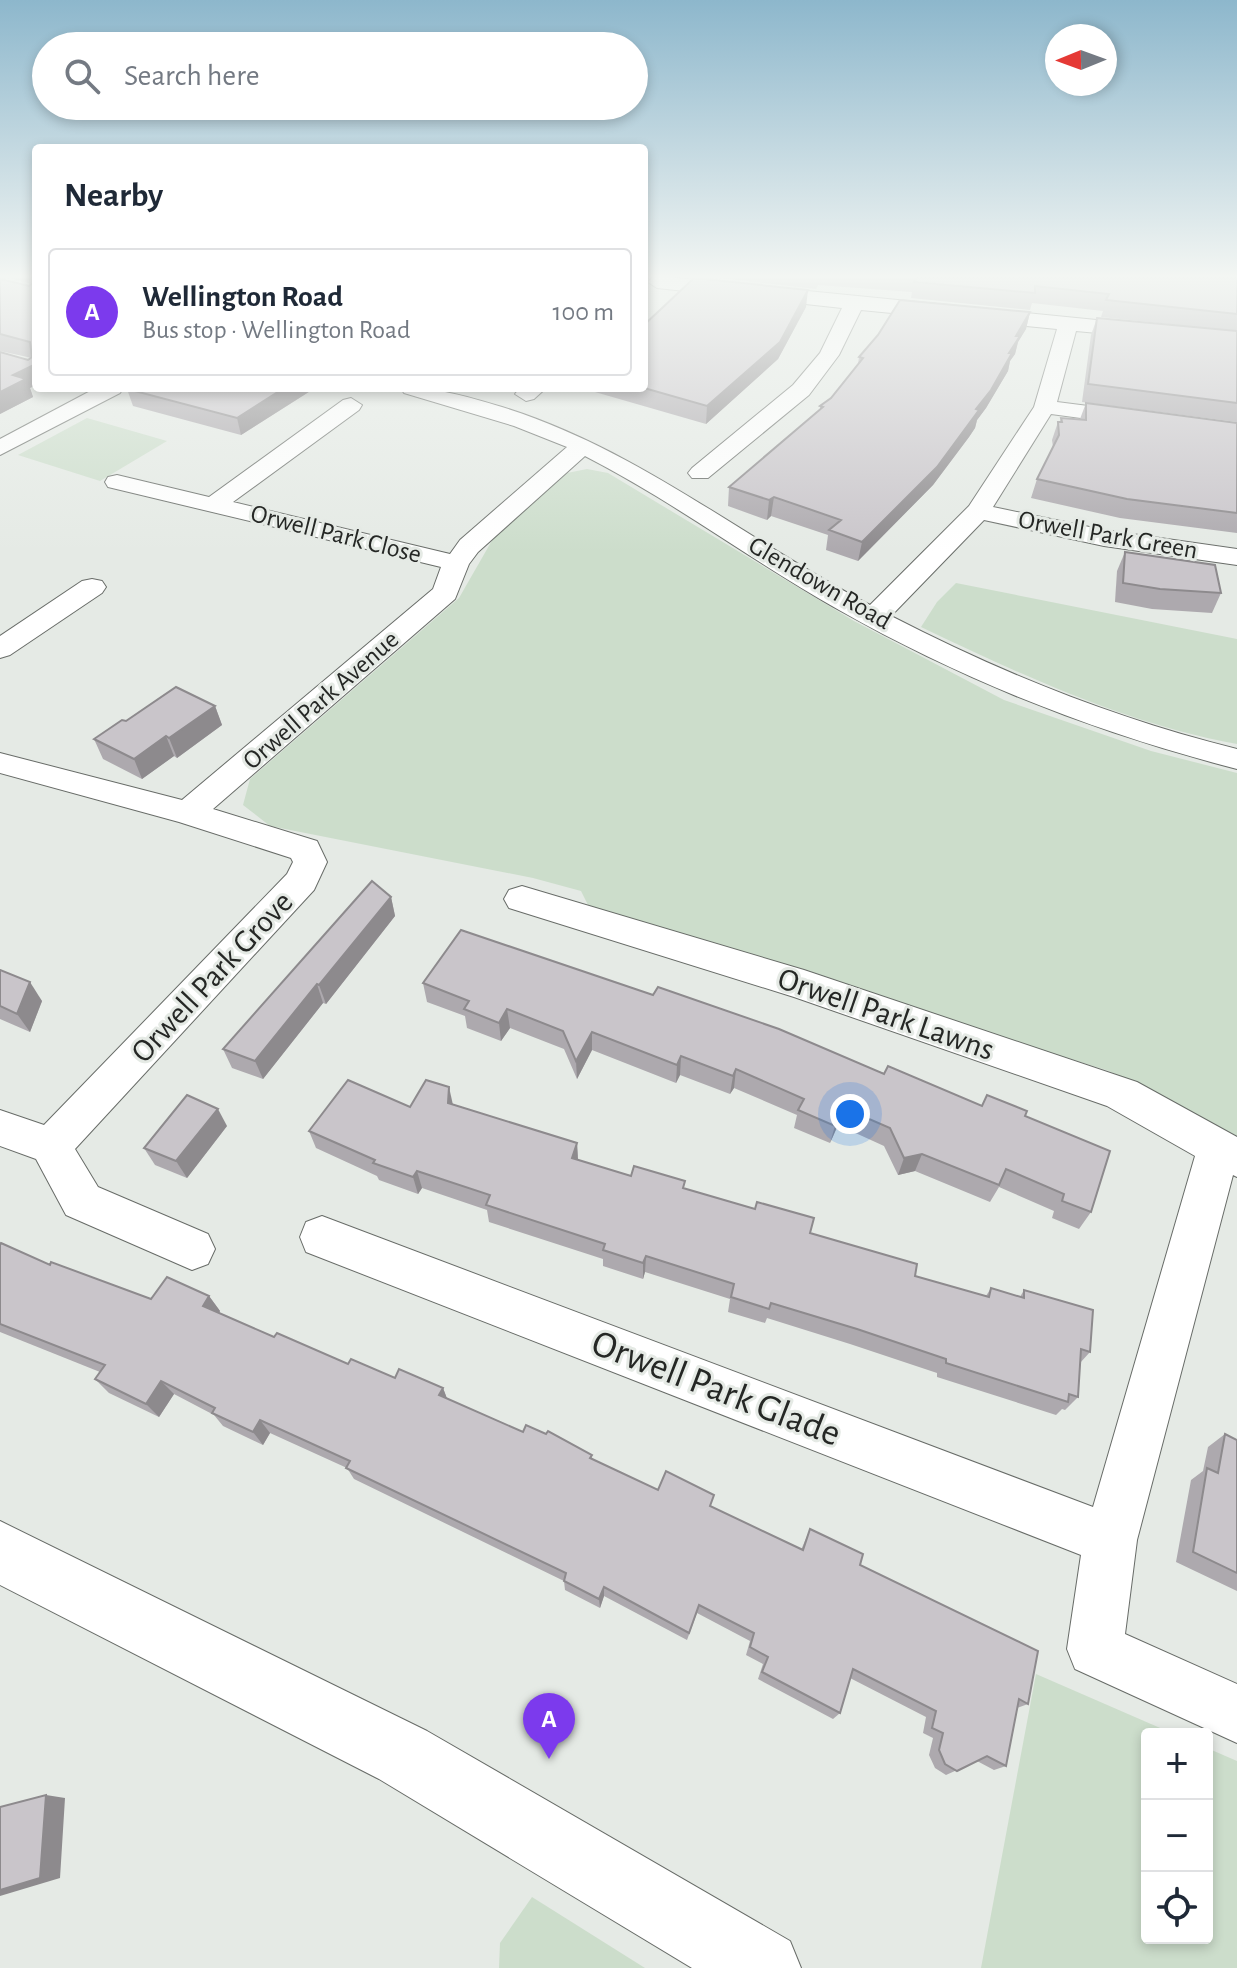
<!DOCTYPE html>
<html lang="en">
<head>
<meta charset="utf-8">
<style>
	:root { --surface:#fff; --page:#f2f2f3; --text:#1f2937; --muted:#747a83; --line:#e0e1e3; --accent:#7c3aed }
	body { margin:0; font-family:"Alegreya Sans",sans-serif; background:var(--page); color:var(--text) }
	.controls { position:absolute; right:24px; bottom:24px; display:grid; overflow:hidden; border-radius:8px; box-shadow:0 4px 12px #0003 }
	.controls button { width:72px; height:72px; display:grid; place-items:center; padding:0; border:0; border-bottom:2px solid var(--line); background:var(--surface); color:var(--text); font:40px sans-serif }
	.compass { position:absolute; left:1045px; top:24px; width:72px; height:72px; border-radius:50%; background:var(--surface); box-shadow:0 4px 12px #0003; rotate:269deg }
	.you { position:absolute; left:850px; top:1114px; width:28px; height:28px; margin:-20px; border:6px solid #fff; border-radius:50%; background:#1a73e8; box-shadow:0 0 0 12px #1a73e833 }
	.badge { display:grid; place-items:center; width:52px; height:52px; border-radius:50%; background:var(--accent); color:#fff; font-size:26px; font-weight:700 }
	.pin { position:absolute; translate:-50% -66px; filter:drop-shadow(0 2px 4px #0008) }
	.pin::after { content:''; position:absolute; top:42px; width:28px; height:24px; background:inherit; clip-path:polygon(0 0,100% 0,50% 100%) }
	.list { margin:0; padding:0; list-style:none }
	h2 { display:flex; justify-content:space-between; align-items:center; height:104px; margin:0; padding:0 32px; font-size:34px }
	h2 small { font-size:26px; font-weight:400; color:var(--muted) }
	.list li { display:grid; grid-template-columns:52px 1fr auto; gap:24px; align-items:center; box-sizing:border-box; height:128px; margin:0 16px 16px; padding:0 16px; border:2px solid var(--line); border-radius:8px }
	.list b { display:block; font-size:30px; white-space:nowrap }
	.list p { margin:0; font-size:26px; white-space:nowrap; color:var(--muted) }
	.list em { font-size:26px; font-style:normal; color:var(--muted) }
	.icon { flex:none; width:44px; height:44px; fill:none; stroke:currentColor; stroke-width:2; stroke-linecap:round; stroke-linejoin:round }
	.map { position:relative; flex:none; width:1237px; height:1968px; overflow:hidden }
	.search { position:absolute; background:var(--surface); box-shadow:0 4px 12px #0003; left:32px; top:32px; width:616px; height:88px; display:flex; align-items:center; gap:20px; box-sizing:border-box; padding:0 28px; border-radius:44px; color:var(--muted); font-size:30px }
	.panel { position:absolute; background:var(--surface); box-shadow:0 4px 12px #0003; left:32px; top:144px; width:616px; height:248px; border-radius:8px }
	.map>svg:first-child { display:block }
	.green { fill:#ccddcb }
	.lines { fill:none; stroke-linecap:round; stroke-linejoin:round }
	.street-casing { stroke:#686c68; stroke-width:2 }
	.secondary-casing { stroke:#686c68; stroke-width:2 }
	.street { fill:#fff; fill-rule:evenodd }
	.secondary { fill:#fff; fill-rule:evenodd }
	.wall { fill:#ada9ae }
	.shaded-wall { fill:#8d8a8d }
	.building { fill:#c9c5ca; stroke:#8d8a8d; stroke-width:2 }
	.labels { text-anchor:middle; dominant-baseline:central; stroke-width:6; stroke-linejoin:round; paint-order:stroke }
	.far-street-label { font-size:26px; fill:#252725; stroke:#e5eae5 }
	.street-label { font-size:32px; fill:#252725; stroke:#e5eae5 }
	.near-street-label { font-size:38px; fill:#252725; stroke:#e5eae5 }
</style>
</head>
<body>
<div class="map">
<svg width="1237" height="1968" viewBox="0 0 1237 1968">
	<rect width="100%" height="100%" fill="#e5eae5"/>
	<g class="green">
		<polygon points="87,418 167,441 100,481 18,455"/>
		<polygon points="587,469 608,473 854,621 1004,700 1151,751 1237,773 1237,1136 1109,1071 589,907 581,891 533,878 270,826 243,805 250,779 459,598 494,537 538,494 567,473"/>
		<path d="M956,583L1237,639V744C1126,724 1022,675 921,627L937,602Z"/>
		<polygon points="1036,1674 1174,1734 1147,1734 1147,1938 1207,1938 1207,1748 1237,1761 1237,1968 981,1968"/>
		<polygon points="532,1897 645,1968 499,1968 500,1943"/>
	</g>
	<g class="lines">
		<defs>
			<g id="street">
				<path d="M667,277L1237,334V346L1076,331L1057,402L1237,425V439L1051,414L993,507L1104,530L1237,549V565L1104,546L984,520L891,616C1001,673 1116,719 1237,749V769C1097,733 964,681 839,610C752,561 673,501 585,456L478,552L469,564L455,599L213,809L317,841L327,862L314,890L75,1149L98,1187L208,1234L215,1249L208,1264L192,1270L66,1215L36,1159L0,1146V1110L44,1125L287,874L293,862L291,858L179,822L0,773V753L182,800L433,589L441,567L108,487L105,482L108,477L117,475L209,497L343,400L351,398L362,405L359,410L233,502L450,554L460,540L567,447L514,426L404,393L401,388C439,388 466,396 502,407C638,449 746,540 870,605L969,506L1034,407L1057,329L861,310L839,355L809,395L708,478H692L688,473L692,468L793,385L820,353L842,308L657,288L648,282L653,277Z"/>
				<polygon points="96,388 123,388 120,393 0,455 0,439"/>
				<polygon points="520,388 546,388 534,399 526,401 515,394"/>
				<polygon points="92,579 102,581 106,587 102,593 10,655 0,658 0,636 82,581"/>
				<polygon points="522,886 804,970 1137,1082 1237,1137 1237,1177 1233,1175 1137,1540 1125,1634 1237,1684 1237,1743 1075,1669 1067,1649 1081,1555 306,1252 300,1237 306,1222 322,1216 1093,1507 1195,1156 1107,1106 794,997 509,908 504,899 509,890"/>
			</g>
			<polygon id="secondary" points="0,1521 427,1731 790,1941 801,1968 692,1968 379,1779 0,1585"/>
		</defs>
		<use href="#street" class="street-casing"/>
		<use href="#secondary" class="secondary-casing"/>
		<use href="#street" class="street"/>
		<use href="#secondary" class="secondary"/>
	</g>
	<g class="wall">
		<polygon points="6,277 36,277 36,385 30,388 33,397 0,414 0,352 28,360 32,358 0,351 0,279 29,286 32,284"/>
		<polygon points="712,277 1237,277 1237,422 1082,402 1091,335 1097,318 1187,326 1101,317 1103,311 1032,303 1030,310 911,298 912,292 818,285 816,289"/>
		<polygon points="806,307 778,359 706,424 588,390 588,388 644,388"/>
		<polygon points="1030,312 1026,329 1018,342 1015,354 1010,361 1008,371 986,408 977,420 975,428 969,437 933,485 858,561 826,550 828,535 771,516 767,520 728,506 729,487 820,409 820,406 831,398 858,364 859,357"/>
		<polygon points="315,388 241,435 133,406 127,389"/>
		<polygon points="1086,403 1237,423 1237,533 1120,518 1031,498 1037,479 1053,447 1052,440 1058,422 1060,422 1061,418 1080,419"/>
		<polygon points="1125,552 1221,593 1212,613 1152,609 1115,602 1117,571"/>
		<polygon points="215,706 222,725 177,758 174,756 142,779 103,759 94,739 126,721"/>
		<polygon points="391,897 395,916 326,1004 323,1003 263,1079 232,1068 223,1049"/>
		<polygon points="0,970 42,1001 30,1032 0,1019"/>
		<polygon points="423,983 653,995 982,1106 987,1095 1025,1116 1091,1212 1079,1229 1052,1218 1054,1211 999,1187 990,1202 915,1171 898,1175 884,1146 838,1125 830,1143 794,1128 797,1115 734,1088 730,1094 680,1075 676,1083 592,1050 577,1079 564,1049 510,1028 501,1041 467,1028 465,1016 427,1002"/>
		<polygon points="453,1105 577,1143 578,1160 631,1176 685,1189 810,1233 915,1276 986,1296 991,1288 1020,1297 1024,1290 1090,1352 1080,1363 1078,1397 1065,1410 1062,1409 1056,1415 937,1377 937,1373 850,1344 767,1318 765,1323 728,1312 730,1299 645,1272 643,1279 603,1266 603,1259 489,1222 487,1210 422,1188 418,1194 379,1180 377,1176 316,1148 309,1131 410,1107"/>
		<polygon points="227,1126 187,1178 155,1165 144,1148"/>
		<polygon points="0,1244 50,1265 151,1299 209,1296 220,1311 219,1313 274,1337 348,1364 395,1378 443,1388 447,1399 523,1432 592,1455 592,1459 658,1490 711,1507 801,1550 810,1529 860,1565 1028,1704 1017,1708 1006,1766 994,1770 977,1761 946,1775 935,1768 929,1755 933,1738 923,1733 926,1717 850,1678 840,1713 833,1719 758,1679 763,1664 746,1655 750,1641 697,1613 687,1640 604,1596 600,1608 565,1590 564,1581 354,1479 347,1468 270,1433 263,1445 223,1426 214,1415 174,1394 159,1417 109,1393 95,1379 100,1372 0,1332"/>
		<polygon points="1225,1434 1237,1440 1237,1591 1176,1562 1191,1480 1203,1471 1208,1447"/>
	</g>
	<g class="shaded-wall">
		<polygon points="808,290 806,307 778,359 706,424 707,406"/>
		<polygon points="1030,312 1026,329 1018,342 1015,354 1010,361 1008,371 986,408 977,420 975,428 969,437 933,485 858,561 862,542 976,409 1009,353 1016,336"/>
		<polygon points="36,364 36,385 30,388 33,397 0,414 0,392 13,375"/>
		<polygon points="284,388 315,388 241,435 237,418"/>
		<polygon points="774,497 771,516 767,520 769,500"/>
		<polygon points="215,706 222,725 177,758 169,738"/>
		<polygon points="166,736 174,756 142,779 134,759"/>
		<polygon points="391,897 395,916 326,1004 319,985"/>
		<polygon points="30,982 42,1001 30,1032 17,1014"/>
		<polygon points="317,984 323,1003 263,1079 255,1061"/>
		<polygon points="507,1009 510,1028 501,1041 499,1023"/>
		<polygon points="592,1032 592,1050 577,1079 576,1061"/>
		<polygon points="681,1056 680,1075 676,1083 677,1065"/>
		<polygon points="736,1069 734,1088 730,1094 733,1076"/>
		<polygon points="449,1087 453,1105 448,1103"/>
		<polygon points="844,1108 838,1125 830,1143 835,1126"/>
		<polygon points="218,1109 227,1126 187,1178 176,1161"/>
		<polygon points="577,1143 578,1161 572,1158"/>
		<polygon points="922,1154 915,1171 898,1175 904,1158"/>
		<polygon points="417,1171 422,1188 418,1194 413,1177"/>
		<polygon points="646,1256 645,1272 643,1279 643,1263"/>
		<polygon points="209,1296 220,1311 214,1321 203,1306"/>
		<polygon points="161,1381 174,1394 159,1417 146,1404"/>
		<polygon points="443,1388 448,1401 439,1395"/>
		<polygon points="260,1420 270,1433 263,1445 253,1432"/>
		<polygon points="604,1587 604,1596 600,1608 599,1599"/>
		<polygon points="46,1795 65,1798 60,1878 0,1896 0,1890"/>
	</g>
	<g class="building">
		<polygon points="32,277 36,277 36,364 13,375 26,379 0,392 0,352 28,360 32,357 30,342 0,334 0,279 29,286 33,283"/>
		<polygon points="917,277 1237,277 1237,314 1106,300 1109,294 1035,286 1035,293 914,282"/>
		<polygon points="694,278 808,290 780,342 707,406 644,388 644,325"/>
		<polygon points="900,300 1030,312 1016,336 1020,336 1009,353 1012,353 991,390 976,409 979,410 937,467 862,542 829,530 841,520 774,497 769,500 729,487 823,407 820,406 831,398 863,358 859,357 878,335"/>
		<polygon points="1097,318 1237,331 1237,403 1088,384"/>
		<polygon points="129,388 284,388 237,418 127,389"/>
		<polygon points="1086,403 1237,423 1237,513 1127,499 1037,479 1059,435 1058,422 1062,422 1061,418 1086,420"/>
		<polygon points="1125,552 1215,565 1221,593 1160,589 1123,583"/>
		<polygon points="176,687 215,706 169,738 166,736 134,759 94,739 122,720 126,721"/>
		<polygon points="372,881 391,897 319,985 317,984 255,1061 223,1049"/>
		<polygon points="461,930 653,995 658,987 779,1029 884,1074 888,1066 982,1106 987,1095 1027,1111 1025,1116 1110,1151 1091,1212 1062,1201 1064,1194 1006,1169 999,1185 922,1154 904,1158 890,1128 844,1108 835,1126 798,1110 804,1099 736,1069 733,1076 681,1056 677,1065 592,1032 576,1061 563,1031 507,1009 499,1023 464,1009 469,1001 423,983"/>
		<polygon points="0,970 30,982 17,1014 0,1006"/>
		<polygon points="348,1080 410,1107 426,1080 449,1087 448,1103 577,1143 572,1158 631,1176 634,1166 685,1181 683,1188 755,1209 757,1202 814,1218 810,1233 917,1264 915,1276 989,1297 991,1288 1024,1298 1024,1290 1093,1310 1090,1352 1081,1349 1078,1397 1069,1394 1068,1402 946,1363 946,1359 857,1329 771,1303 769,1309 731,1297 734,1284 646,1256 643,1263 603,1250 605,1244 486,1205 490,1195 417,1171 413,1177 373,1163 375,1160 309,1131"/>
		<polygon points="187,1095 218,1109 176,1161 144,1148"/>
		<polygon points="1,1243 50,1265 51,1262 151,1299 167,1277 209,1296 203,1306 274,1337 277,1333 348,1364 351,1359 395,1378 399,1369 443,1388 439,1395 523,1432 526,1425 546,1434 548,1431 592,1455 590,1458 658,1490 666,1471 714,1495 710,1506 803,1550 810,1529 863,1554 860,1565 1038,1651 1028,1704 1019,1699 1006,1766 987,1756 957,1771 945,1764 939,1750 943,1733 932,1728 936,1711 853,1669 840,1713 762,1672 768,1657 750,1647 754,1633 699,1605 689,1633 604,1587 599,1599 564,1581 566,1573 346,1468 350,1461 260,1420 253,1432 212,1413 215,1408 161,1381 146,1404 95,1379 105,1365 0,1324 0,1244"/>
		<polygon points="1225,1434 1237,1440 1237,1573 1193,1552 1207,1468 1218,1473"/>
		<polygon points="46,1795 40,1878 0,1890 0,1807"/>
	</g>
	<linearGradient id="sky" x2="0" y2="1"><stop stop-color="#8db7cc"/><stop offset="0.5" stop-color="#f3f6f3"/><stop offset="1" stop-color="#f3f6f3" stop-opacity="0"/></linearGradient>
	<rect width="1237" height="553" fill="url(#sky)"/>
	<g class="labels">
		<g class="far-street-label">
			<text transform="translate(336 534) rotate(14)">Orwell Park Close</text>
			<text transform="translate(1108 535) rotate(10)">Orwell Park Green</text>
			<text transform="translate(820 583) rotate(30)">Glendown Road</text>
			<text transform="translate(321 700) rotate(-41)">Orwell Park Avenue</text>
		</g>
		<g class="street-label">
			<text transform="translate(212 977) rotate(-47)">Orwell Park Grove</text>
			<text transform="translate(886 1014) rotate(19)">Orwell Park Lawns</text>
		</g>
		<g class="near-street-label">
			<text transform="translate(716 1389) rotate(21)">Orwell Park Glade</text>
		</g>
	</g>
</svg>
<div class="controls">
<button>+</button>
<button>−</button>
<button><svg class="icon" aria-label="locate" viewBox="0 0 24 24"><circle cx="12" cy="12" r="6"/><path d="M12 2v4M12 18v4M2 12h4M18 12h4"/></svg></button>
</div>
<svg class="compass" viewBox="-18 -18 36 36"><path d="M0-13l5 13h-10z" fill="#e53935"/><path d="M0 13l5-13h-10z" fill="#747a83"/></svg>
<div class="you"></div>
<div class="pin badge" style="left:549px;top:1759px">A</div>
<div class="search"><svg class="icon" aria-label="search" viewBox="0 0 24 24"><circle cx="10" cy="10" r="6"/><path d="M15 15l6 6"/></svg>Search here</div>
<section class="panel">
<h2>Nearby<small></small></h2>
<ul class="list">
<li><span class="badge">A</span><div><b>Wellington Road</b><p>Bus stop · Wellington Road</p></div><em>100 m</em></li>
</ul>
</section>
</div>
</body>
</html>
